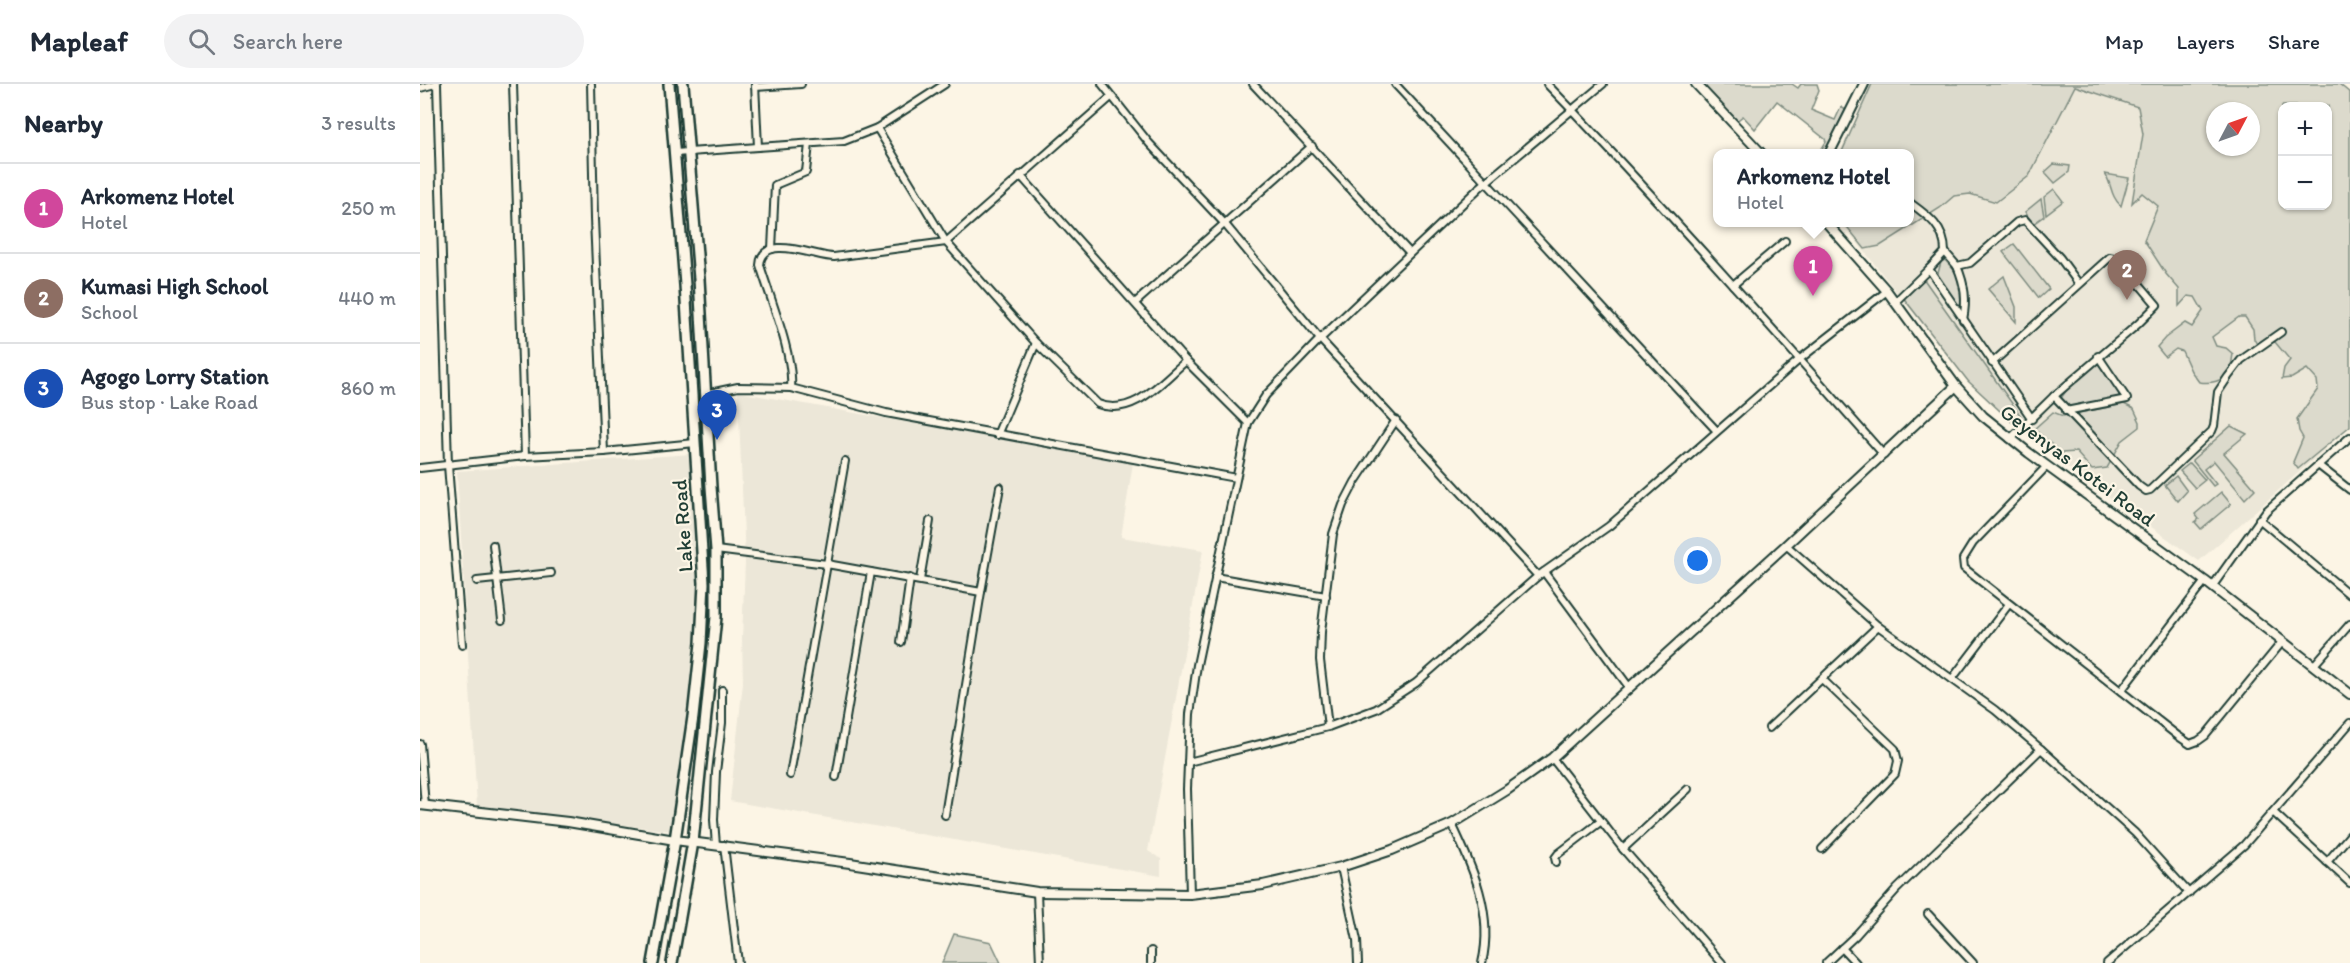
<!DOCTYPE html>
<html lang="en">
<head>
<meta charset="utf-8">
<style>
	:root { --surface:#fff; --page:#f2f2f3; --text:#1f2937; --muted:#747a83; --line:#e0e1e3; --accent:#1f6fb2 }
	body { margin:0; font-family:Itim,sans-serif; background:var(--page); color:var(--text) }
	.controls { position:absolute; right:18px; top:18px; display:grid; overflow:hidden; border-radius:12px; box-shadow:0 2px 4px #0004 }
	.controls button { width:54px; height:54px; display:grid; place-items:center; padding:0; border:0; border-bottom:2px solid var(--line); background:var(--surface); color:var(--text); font:30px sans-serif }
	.compass { position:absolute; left:1786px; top:18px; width:54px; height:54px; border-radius:50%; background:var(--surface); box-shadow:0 2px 4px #0004; rotate:49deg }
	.you { position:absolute; left:1278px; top:477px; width:21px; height:21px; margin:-15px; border:4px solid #fff; border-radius:50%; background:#1a73e8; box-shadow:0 0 0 9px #1a73e833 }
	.badge { display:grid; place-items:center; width:39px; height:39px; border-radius:50%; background:var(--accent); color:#fff; font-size:20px; font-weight:700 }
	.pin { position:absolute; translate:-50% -50px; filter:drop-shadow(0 2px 3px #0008) }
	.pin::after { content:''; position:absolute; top:32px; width:21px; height:18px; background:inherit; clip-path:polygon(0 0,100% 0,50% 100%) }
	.popup { position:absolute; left:1293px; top:65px; width:201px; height:78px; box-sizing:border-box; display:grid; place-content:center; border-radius:12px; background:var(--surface); filter:drop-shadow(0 2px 4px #0005); font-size:20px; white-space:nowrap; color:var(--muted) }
	.popup b { font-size:22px; color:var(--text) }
	.popup::after { content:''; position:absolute; left:50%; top:100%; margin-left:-12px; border:12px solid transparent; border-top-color:var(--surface) }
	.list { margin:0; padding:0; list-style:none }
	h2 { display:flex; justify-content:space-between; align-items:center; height:78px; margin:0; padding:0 24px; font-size:26px }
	h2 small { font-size:20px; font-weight:400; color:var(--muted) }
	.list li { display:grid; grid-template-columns:39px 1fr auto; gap:18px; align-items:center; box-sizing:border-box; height:90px; padding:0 24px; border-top:2px solid var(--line) }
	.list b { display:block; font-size:22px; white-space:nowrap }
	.list p { margin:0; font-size:20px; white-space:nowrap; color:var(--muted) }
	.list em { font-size:20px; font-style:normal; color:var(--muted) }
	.icon { flex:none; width:33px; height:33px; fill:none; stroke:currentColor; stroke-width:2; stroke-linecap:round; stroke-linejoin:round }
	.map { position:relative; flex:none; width:1930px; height:879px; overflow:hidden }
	header { display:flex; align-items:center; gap:36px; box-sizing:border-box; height:84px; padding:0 30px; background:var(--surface); border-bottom:2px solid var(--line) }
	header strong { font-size:28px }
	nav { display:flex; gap:33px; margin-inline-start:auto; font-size:21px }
	.search { width:420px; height:54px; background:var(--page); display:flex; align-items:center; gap:15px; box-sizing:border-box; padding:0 21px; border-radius:33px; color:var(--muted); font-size:22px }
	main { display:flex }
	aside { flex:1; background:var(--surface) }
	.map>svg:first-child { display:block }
	.built { fill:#ece7d8; fill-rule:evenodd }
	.green { fill:#dcdacc; stroke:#7e8c80; stroke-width:1.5; fill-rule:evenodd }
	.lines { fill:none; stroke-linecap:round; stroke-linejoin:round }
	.minor-casing { stroke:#1f3d34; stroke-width:10 }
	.tertiary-casing { stroke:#1f3d34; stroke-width:12 }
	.secondary-casing { stroke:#1f3d34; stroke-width:14 }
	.minor { stroke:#fcf5e5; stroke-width:6 }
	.tertiary { stroke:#fcf5e5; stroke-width:8 }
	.secondary { stroke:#fcf5e5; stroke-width:9 }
	.labels { text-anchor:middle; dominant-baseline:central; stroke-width:4.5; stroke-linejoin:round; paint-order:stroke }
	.street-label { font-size:21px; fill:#1f3d34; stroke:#fcf5e5 }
</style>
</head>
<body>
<header>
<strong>Mapleaf</strong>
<div class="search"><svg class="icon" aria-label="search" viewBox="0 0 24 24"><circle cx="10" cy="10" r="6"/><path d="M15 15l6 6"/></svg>Search here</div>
<nav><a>Map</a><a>Layers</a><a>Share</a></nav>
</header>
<main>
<aside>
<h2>Nearby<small>3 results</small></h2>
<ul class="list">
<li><span class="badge" style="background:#d1479c">1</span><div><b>Arkomenz Hotel</b><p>Hotel</p></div><em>250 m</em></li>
<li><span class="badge" style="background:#8d6e63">2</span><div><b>Kumasi High School</b><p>School</p></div><em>440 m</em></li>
<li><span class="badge" style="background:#1a4fb4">3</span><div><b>Agogo Lorry Station</b><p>Bus stop · Lake Road</p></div><em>860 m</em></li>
</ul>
</aside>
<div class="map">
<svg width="1930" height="879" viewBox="0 0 1930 879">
	<rect width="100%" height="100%" fill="#fcf5e5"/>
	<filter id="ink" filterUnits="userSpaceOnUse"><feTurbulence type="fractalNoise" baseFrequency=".0167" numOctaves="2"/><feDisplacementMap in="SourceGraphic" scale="12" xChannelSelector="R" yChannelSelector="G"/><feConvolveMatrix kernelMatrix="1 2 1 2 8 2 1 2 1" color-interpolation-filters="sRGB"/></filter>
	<g filter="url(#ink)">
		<g class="built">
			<path d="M1451,0H1919L1930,8V343L1779,477L1640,378L1608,353L1612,347L1604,336L1599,342H1595L1547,297L1422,139L1489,138V70H1419ZM1862,22H1908V122H1862ZM1795,27H1831V63H1795Z"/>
			<polygon points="318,308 713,379 701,453 783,466 728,767 741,775 741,792 310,717 323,599 322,555 325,477"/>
			<polygon points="271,370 283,512 277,598 250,747 57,722 37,387"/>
		</g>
		<g class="green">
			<polygon points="1282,0 1372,0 1378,4 1381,0 1397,0 1399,6 1391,26 1415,36 1421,23 1426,26 1405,68 1399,69 1406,58 1405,55 1357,17 1335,45 1323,32 1315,38"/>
			<path d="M1452,0H1919L1930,9V342L1878,385L1873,378L1883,354L1879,347L1877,335L1898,305L1897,296L1887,285L1872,294L1862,295L1864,284L1870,276L1855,258L1838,262L1834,255L1833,245L1825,233H1819L1792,253L1796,262L1806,264L1813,270C1811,292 1801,301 1779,298L1771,287L1762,267L1756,265L1745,273L1737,263L1745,254L1765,239L1772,243L1783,227L1775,213L1768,212L1759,222V205L1746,190L1724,156L1738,122L1722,109L1712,119L1723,50L1718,23L1655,2L1609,92L1576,118L1550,110L1534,112L1520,124L1460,162L1445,165L1424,139L1489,138V70H1421ZM1862,22H1908V122H1862ZM1795,27H1831V63H1795Z"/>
			<polygon points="1634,80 1650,82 1649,88 1635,99 1625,88"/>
			<path d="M1685,90L1709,94L1701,122C1690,112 1692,100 1685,90Z"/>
			<polygon points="1634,105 1643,117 1626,130 1624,113"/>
			<polygon points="1621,115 1624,132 1613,140 1605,128"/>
			<polygon points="1594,160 1629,205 1619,214 1583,168"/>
			<polygon points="1525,176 1540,193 1543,228 1517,193 1521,178"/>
			<polygon points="1584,192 1596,223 1596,238 1568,205"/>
			<polygon points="1503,194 1603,335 1599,340 1594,340 1548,297 1482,212"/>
			<polygon points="1678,279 1699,309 1699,313 1695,316 1647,323 1641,314 1656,293"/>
			<polygon points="1704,320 1714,325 1720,338 1720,343 1702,357 1687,384 1672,386 1656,368 1641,369 1614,345 1633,328 1643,332"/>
			<polygon points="1811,342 1827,350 1804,369 1835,405 1825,415 1794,377 1784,385 1796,400 1793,402 1772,376"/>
			<polygon points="1770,379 1785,396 1775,404 1760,387"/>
			<polygon points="1756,392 1767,407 1758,417 1745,401"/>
			<polygon points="1801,408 1811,420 1781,445 1775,438 1779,435 1775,430"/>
			<polygon points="534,850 571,858 581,879 522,879"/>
		</g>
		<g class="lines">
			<defs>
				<g id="minor">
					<polyline points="17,0 28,381 42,561"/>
					<polyline points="93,0 105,372"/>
					<polyline points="171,0 174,135 184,368"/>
					<polyline points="682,0 729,59 804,139 900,255 846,311 828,339 777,581 770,630 767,705 770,810"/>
					<polyline points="833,0 990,169"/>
					<polyline points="975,0 1296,346"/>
					<polyline points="1127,0 1152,26 1183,0"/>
					<polyline points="335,3 381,0"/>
					<polyline points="0,4 15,0"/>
					<polyline points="457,44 526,158 691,13"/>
					<polyline points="338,63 424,57 457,44 525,0"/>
					<polyline points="255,69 338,63 335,0"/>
					<polyline points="600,91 766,277"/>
					<path d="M1489,118C1507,131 1525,143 1525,168L1509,185"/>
					<polyline points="352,165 355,101 386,88 389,60"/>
					<polyline points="1525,168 1537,182 1550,179 1597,138 1605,136 1640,174 1659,200"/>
					<path d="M1537,182C1545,201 1547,216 1543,236"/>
					<polyline points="1313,201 1365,157"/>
					<polyline points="1475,218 1509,185 1612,335"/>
					<polyline points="715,219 892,62"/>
					<polyline points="1572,279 1690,173 1698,175 1737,221 1718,240 1634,312 1590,355"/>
					<path d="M371,304C374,272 350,214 340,181C342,148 396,173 414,173L526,158L616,259L678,320C713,334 742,297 766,277L828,339"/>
					<polyline points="285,310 318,303 371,304 466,329 816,394"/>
					<polyline points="1634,312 1719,402 1726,407 1730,406 1792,347 1794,342 1798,308 1808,293 1821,276 1861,248"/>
					<polyline points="1646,327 1707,315 1678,272"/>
					<polyline points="577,351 616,259"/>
					<path d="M1464,371C1362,255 1259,139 1152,26L1059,104L900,255L1118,492L1189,442L1380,275L1467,207"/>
					<polyline points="1898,381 1930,406"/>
					<polyline points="1627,382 1553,459 1543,475 1544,484 1758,652 1770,660 1778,657 1785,652 1862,558"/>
					<polyline points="0,384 105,372 184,368 275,359"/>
					<polyline points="1839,435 1930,511"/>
					<polyline points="73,461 82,536"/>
					<polyline points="1366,461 1458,542 1575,626 1621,665 1715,749 1769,809"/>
					<polyline points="296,466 407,480 425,377"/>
					<polyline points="1124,488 1209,603"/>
					<polyline points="795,493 906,512"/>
					<polyline points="500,496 510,437"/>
					<polyline points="57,497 131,489"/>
					<polyline points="1792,503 1846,427 1930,353"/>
					<polyline points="481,558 490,494"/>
					<polyline points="1894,581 1930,540"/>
					<polyline points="1402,595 1475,665 1478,677 1475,690 1402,765"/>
					<polyline points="1532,595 1589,520"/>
					<polyline points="1701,607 1785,497"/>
					<polyline points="908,643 900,576 901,548 913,450 923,421 935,398 976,336"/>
					<polyline points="1349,644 1458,542"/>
					<polyline points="0,660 5,722"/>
					<polyline points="1132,674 1203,765 1302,879"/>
					<polyline points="768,678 908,643 956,625 996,599 1118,492"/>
					<polyline points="370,691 407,480 561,508 580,403"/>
					<polyline points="416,693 451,488"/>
					<polyline points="1853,728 1930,799"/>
					<polyline points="525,731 561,508"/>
					<path d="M1032,740C1053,784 1074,829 1062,879"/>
					<polyline points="296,761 294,736 296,688 302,639 302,606"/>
					<polyline points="304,761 318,879"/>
					<polyline points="1203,765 1268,705"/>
					<polyline points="1136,778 1135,774 1138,770 1180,738"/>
					<polyline points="1907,778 1930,751"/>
					<polyline points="921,783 937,856 938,879"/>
					<polyline points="617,808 620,879"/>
					<polyline points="1508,830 1553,879"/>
					<polyline points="1422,864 1436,879"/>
					<polyline points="731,867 731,879"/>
					<polyline points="1406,879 1436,851 1477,805 1621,665"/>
					<polyline points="1687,879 1824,761 1930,639"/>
				</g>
				<g id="tertiary">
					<polyline points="1276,0 1342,70"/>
					<polyline points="1409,70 1444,0"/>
					<polyline points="1406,138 1467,207 1536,302 1563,332 1609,369 1785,497 1930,610"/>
					<polyline points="0,721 148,738 255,756 430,779 617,808 770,810 843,801 921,783 972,766 1032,740 1087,706 1132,674 1366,461 1536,302"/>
				</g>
				<g id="secondary">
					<polyline points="233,879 255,756 273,633 281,559 284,499 265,201 249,0"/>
					<polyline points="252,879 273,758 296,533 296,466 291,403 279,195 263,0"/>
				</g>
			</defs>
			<use href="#minor" class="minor-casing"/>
			<use href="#tertiary" class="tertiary-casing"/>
			<use href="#secondary" class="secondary-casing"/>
			<use href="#minor" class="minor"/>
			<use href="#tertiary" class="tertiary"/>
			<use href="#secondary" class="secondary"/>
		</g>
	</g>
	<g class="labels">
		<g class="street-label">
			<text transform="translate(1658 381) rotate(37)">Geyenyas Kotei Road</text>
			<text transform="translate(262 442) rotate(-94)">Lake Road</text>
		</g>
	</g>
</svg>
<div class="controls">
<button>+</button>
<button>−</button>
</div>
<svg class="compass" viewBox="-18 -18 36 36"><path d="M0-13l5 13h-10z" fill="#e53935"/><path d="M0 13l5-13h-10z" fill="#747a83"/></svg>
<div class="you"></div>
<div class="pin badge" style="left:1393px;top:212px;background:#d1479c">1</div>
<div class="popup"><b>Arkomenz Hotel</b>Hotel</div>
<div class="pin badge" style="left:1707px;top:216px;background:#8d6e63">2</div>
<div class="pin badge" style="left:297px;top:356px;background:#1a4fb4">3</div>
</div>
</main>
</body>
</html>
